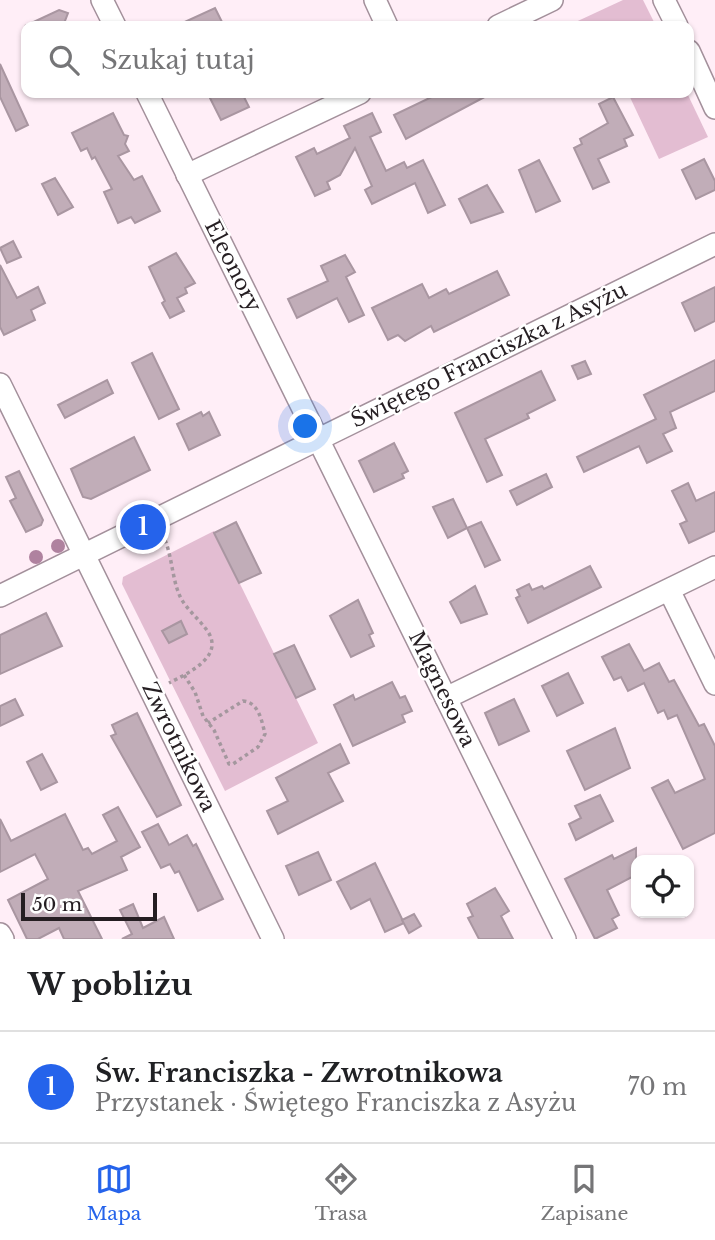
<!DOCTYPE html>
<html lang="pl">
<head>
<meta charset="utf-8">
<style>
	:root { --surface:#fff; --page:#f2f2f2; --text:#202124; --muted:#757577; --line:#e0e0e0; --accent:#2563eb }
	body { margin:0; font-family:"Libre Baskerville",serif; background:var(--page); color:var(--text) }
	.controls { position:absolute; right:21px; bottom:21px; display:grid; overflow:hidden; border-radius:14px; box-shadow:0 2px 5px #0004 }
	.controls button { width:63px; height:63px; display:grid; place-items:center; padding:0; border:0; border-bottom:2px solid var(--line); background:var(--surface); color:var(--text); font:35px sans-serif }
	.scale { position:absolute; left:21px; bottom:18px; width:136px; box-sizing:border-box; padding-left:7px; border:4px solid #251e22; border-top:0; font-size:19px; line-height:24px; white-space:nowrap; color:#251e22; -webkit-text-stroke:5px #fff; paint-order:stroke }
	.you { position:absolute; left:306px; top:427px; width:24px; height:24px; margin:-18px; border:5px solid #fff; border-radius:50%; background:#1a73e8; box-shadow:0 0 0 10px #1a73e833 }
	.badge { display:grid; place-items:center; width:46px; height:46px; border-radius:50%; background:var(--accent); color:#fff; font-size:23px; font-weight:700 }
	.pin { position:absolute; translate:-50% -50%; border:4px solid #fff; box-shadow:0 2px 7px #0006 }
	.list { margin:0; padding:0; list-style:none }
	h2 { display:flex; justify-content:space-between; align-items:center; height:91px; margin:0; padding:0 28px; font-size:30px }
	h2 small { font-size:23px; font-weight:400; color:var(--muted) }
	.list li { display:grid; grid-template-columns:46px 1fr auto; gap:21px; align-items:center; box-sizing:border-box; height:112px; padding:0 28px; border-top:2px solid var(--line) }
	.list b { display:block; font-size:26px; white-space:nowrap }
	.list p { margin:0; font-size:23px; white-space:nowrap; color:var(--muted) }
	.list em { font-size:23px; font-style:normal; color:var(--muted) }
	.icon { flex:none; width:38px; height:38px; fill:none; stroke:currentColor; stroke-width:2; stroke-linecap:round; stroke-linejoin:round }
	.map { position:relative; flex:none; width:715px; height:939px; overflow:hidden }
	.search { position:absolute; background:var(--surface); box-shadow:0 2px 5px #0004; left:21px; right:21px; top:21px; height:77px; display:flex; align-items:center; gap:18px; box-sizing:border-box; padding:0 24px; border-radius:14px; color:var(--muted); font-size:26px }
	.sheet { height:203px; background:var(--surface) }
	nav { display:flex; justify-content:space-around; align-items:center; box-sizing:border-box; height:98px; border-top:2px solid var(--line); background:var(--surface); font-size:19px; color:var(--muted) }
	nav a { display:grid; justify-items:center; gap:4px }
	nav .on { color:var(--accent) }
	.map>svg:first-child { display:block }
	.green { fill:#e3bdd2 }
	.building { fill:#c1adb8; stroke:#a996a1; stroke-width:2 }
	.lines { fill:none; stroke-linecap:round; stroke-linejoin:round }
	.minor-casing { stroke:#a3909b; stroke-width:24 }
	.path { stroke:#a4979e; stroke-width:3.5; stroke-dasharray:3.5 3.5; stroke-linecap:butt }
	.minor { stroke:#fff; stroke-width:21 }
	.tree { fill:#af829f }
	.labels { text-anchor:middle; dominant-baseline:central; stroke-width:5; stroke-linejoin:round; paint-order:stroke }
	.street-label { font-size:21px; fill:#251e22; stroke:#fff }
</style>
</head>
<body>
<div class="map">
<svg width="715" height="939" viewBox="0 0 715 939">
	<rect width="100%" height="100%" fill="#ffeef7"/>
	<g class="green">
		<polygon points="623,0 643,0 656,26 567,26"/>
		<polygon points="628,93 687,93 708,137 659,159"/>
		<polygon points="214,531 318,743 225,791 122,584 123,577"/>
	</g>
	<g class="building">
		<polygon points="215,8 224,26 176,26"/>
		<polygon points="59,10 68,13 63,26 25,26"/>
		<polygon points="0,64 28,125 16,131 0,97"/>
		<polygon points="211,93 242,93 249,107 221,120 210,98"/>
		<polygon points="440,93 492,93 406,139 394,115"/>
		<polygon points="613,97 633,135 624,139 627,146 598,159 609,182 593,189 574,148 582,144 580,139 608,123 599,104"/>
		<polygon points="113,113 124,135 128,136 125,144 129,151 118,156 134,180 142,176 160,211 135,223 131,217 118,223 104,192 112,189 95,157 92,159 87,148 81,151 72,133"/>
		<polygon points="372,113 381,132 370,137 386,171 404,162 407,168 423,160 445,205 428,213 415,183 372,204 365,190 372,186 355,148 340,175 327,182 330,189 315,196 296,157 314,148 317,154 350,138 344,126"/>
		<polygon points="704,159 715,181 715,190 696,199 682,170"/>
		<polygon points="539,160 560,201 536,212 519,170"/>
		<polygon points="55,178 73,207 58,215 42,184"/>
		<polygon points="487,185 503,212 471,223 459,199"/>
		<polygon points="13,241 21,257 7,263 0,248"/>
		<polygon points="176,253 195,283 185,288 187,293 177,298 184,311 170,318 162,303 165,301 149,267"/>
		<polygon points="345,255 355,272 346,277 364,315 349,322 337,298 297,318 288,299 328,281 321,266"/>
		<polygon points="0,265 17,298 38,287 45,303 31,310 35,320 4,335 0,327"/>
		<polygon points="497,271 509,295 434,332 431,326 405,341 398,335 388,340 372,308 422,284 429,298 446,289 449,294"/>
		<polygon points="715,287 715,321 695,331 682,303"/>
		<polygon points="152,353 179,409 159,419 132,363"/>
		<polygon points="715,360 715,391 670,412 676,428 663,434 672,451 647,463 639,446 584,472 577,457 656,419 644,395"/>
		<polygon points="585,361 591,374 578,379 572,366"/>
		<polygon points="541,371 555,400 527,414 529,418 485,439 502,475 487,482 455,413"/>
		<polygon points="107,380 113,393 65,418 58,405"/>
		<polygon points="201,412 203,416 209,412 220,435 189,450 177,424"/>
		<polygon points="134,437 150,470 91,499 83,497 71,469"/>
		<polygon points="394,443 408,471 402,474 404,478 374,492 359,461"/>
		<polygon points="19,471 43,520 41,525 26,532 10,501 16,498 6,477"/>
		<polygon points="546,474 552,487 517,505 510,491"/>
		<polygon points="688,483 696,501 715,492 715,531 689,543 680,524 687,521 672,491"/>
		<polygon points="453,499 467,528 448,538 433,507"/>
		<polygon points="236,522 261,573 239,583 214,533"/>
		<polygon points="481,522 500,560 485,567 467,528"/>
		<polygon points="590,566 601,587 528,623 516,598 520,596 517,590 529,584 532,590 542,586 544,589"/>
		<polygon points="475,586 487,614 461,623 450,602"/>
		<polygon points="358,600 373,633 369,635 374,646 351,657 330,616"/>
		<polygon points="46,613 62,646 0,674 0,635"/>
		<polygon points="181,621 187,634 169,643 162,631"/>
		<polygon points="629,644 644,671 659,663 669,682 674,680 699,726 704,724 715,746 715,833 683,849 652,788 668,780 675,793 705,779 677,715 668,719 664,710 658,713 644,683 628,691 621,677 614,680 602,657"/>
		<polygon points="294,645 315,689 296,698 274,654"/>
		<polygon points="568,673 583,703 557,716 542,686"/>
		<polygon points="392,682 400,698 405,696 412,711 402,715 405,722 353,746 334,705 353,695 355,700"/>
		<polygon points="15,699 23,715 0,726 0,706"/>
		<polygon points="514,699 529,731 499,745 485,713"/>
		<polygon points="137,713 181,805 157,817 111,736 116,734 112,725"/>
		<polygon points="615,728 630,768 585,790 567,751"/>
		<polygon points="340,744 349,763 328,773 343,801 278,834 267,811 288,801 276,778"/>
		<polygon points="42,754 57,782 41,790 27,762"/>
		<polygon points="600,795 613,821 576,840 569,824 581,818 575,806"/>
		<polygon points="118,807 140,847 121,857 127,870 78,891 102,939 64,939 59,928 38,939 27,939 8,900 48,879 35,854 0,872 0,819 11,841 65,814 83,850 88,848 92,854 117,841 103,815"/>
		<polygon points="158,824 169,845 187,835 193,846 196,844 223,899 198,911 179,871 175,873 170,864 161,868 142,832"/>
		<polygon points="636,848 636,875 607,890 619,915 612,919 617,928 595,939 565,879 612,855 614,859"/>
		<polygon points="318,852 331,880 299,895 286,866"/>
		<polygon points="375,863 404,923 385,932 370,899 351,909 337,882"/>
		<polygon points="495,888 509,911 501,916 513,939 479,939 468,918 473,916 467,904"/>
		<polygon points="133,904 143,928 164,917 174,939 122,939 132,934 120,910"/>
		<polygon points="414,914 421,926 409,933 402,920"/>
	</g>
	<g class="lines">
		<defs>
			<g id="minor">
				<polyline points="102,0 115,26"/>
				<polyline points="375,0 387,26"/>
				<polyline points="664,0 677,26"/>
				<polyline points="498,26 552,0"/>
				<polyline points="689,51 715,108"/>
				<polyline points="147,93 565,939"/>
				<polyline points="187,175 360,93"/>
				<polyline points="0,384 273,939"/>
				<polyline points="669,590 715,684"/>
				<polyline points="0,596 715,244"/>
				<polyline points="446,698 715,567"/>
				<polyline points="0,934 3,939"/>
			</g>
		</defs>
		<use href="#minor" class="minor-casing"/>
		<g class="path">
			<path d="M165,540C172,557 172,577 179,594C184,607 197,617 206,629C227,656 188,673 169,683"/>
			<path d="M184,675L195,692L203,716L214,730L229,764H233L258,747L265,734C262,722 259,702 243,701L208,723"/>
		</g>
		<use href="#minor" class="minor"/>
	</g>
	<g class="tree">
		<circle cx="58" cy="546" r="7"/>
		<circle cx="36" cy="557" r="7"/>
	</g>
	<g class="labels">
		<g class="street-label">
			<text transform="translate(233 266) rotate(63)">Eleonory</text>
			<text transform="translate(489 355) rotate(-26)">Świętego Franciszka z Asyżu</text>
			<text transform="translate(442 689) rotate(64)">Magnesowa</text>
			<text transform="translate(179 747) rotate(64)">Zwrotnikowa</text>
		</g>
	</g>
</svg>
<div class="controls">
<button><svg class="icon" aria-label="locate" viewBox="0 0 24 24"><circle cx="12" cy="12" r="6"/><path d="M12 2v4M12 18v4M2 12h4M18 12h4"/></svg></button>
</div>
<div class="scale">50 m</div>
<div class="you"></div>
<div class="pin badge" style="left:143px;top:527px">1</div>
<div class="search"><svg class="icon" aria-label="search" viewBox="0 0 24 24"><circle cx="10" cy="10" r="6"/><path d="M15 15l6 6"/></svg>Szukaj tutaj</div>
</div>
<section class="sheet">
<h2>W pobliżu<small></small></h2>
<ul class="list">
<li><span class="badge">1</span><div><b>Św. Franciszka - Zwrotnikowa</b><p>Przystanek · Świętego Franciszka z Asyżu</p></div><em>70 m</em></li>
</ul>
</section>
<nav>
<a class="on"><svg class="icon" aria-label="map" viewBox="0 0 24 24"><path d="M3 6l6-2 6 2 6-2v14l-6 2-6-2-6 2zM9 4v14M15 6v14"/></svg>Mapa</a>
<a><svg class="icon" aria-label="directions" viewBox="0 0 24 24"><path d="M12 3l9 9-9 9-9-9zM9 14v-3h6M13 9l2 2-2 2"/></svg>Trasa</a>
<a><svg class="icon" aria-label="saved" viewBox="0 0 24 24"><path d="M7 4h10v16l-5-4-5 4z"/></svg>Zapisane</a>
</nav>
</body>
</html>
